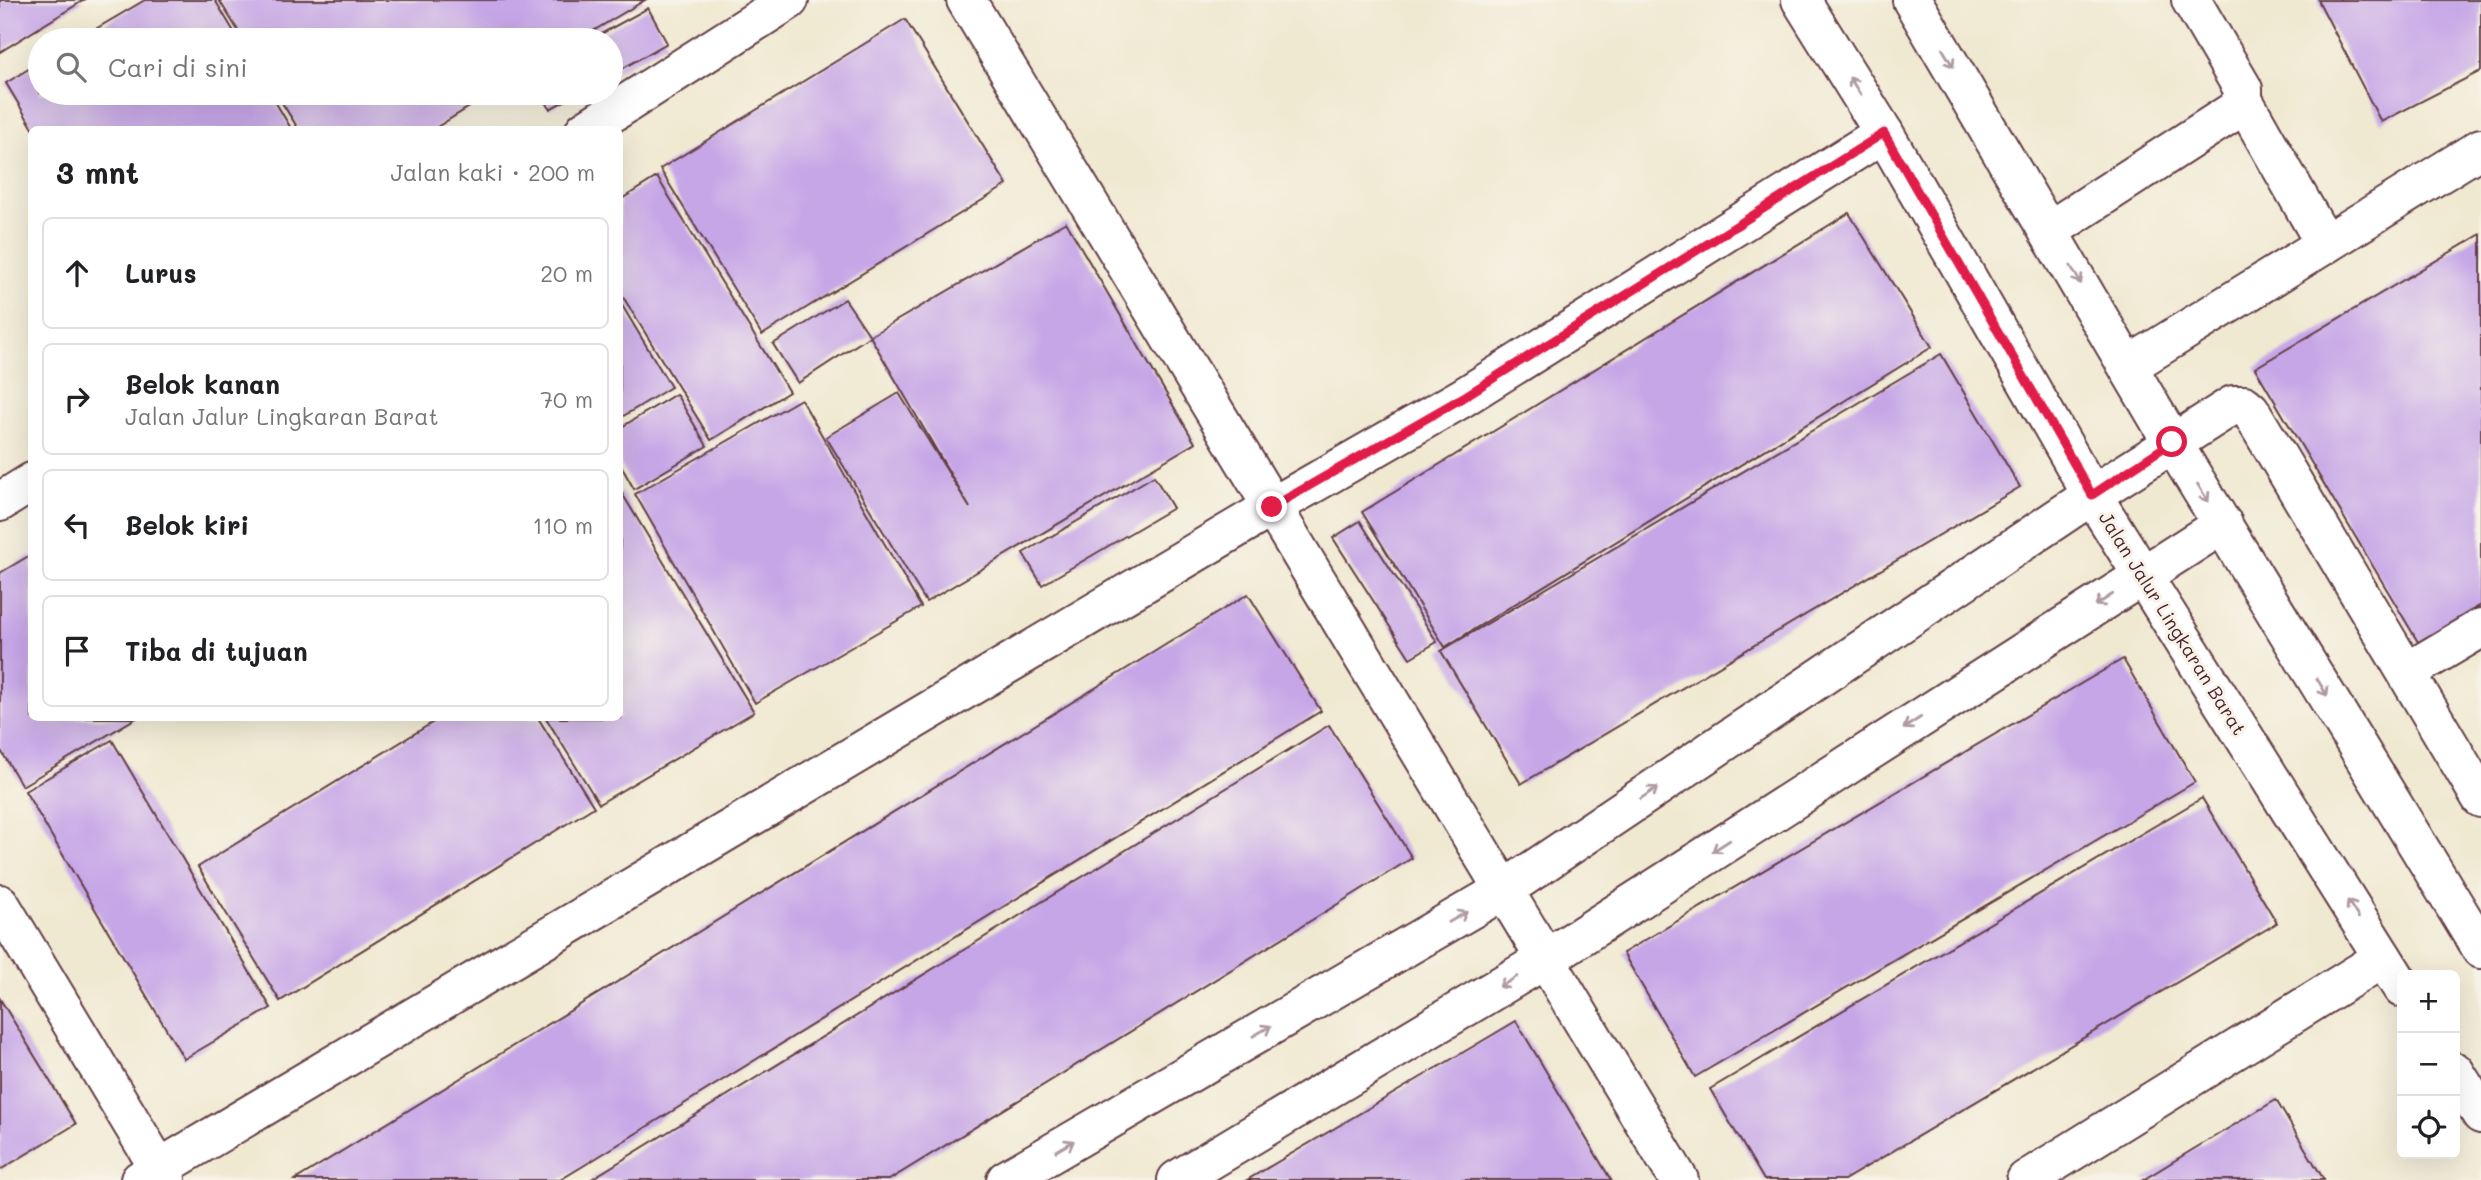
<!DOCTYPE html>
<html lang="id">
<head>
<meta charset="utf-8">
<style>
	:root { --surface:#fff; --page:#f6f6f6; --text:#202124; --muted:#757577; --line:#e0e0e0 }
	body { margin:0; font-family:Mali,sans-serif; background:var(--page); color:var(--text) }
	.controls { position:absolute; right:21px; bottom:21px; display:grid; overflow:hidden; border-radius:10px; box-shadow:0 7px 28px #0002 }
	.controls button { width:63px; height:63px; display:grid; place-items:center; padding:0; border:0; border-bottom:2px solid var(--line); background:var(--surface); color:var(--text); font:35px sans-serif }
	.stop { position:absolute; width:21px; height:21px; margin:-16px; border:5px solid #e11d48; border-radius:50%; background:#fff }
	.stop.end { background:#e11d48; border-color:#fff; box-shadow:0 2px 7px #0008 }
	.list { margin:0; padding:0; list-style:none }
	h2 { display:flex; justify-content:space-between; align-items:center; height:91px; margin:0; padding:0 28px; font-size:30px }
	h2 small { font-size:23px; font-weight:400; color:var(--muted) }
	.list li { display:grid; grid-template-columns:46px 1fr auto; gap:21px; align-items:center; box-sizing:border-box; height:112px; margin:0 14px 14px; padding:0 14px; border:2px solid var(--line); border-radius:10px }
	.list b { display:block; font-size:26px; white-space:nowrap }
	.list p { margin:0; font-size:23px; white-space:nowrap; color:var(--muted) }
	.list em { font-size:23px; font-style:normal; color:var(--muted) }
	.icon { flex:none; width:38px; height:38px; fill:none; stroke:currentColor; stroke-width:2; stroke-linecap:round; stroke-linejoin:round }
	.map { position:relative; flex:none; width:2481px; height:1180px; overflow:hidden }
	.search { position:absolute; background:var(--surface); box-shadow:0 7px 28px #0002; left:28px; top:28px; width:595px; height:77px; display:flex; align-items:center; gap:18px; box-sizing:border-box; padding:0 24px; border-radius:38px; color:var(--muted); font-size:26px }
	.panel { position:absolute; background:var(--surface); box-shadow:0 7px 28px #0002; left:28px; top:126px; width:595px; height:595px; border-radius:10px }
	.map>svg:first-child { display:block }
	.building { fill:#c6a6e7 }
	.lines { fill:none; stroke-linecap:round; stroke-linejoin:round }
	.minor-casing { stroke:#633d44; stroke-width:42 }
	.major-casing { stroke:#633d44; stroke-width:42 }
	.minor { stroke:#fff; stroke-width:38 }
	.major { stroke:#fff; stroke-width:38 }
	.oneway { stroke:#ae9aa0 }
	.route { stroke:#e11d48; stroke-width:9 }
	.labels { text-anchor:middle; dominant-baseline:central; stroke-width:6; stroke-linejoin:round; paint-order:stroke }
	.street-label { font-size:19px; fill:#4a1f2b; stroke:#f7f3e8 }
</style>
</head>
<body>
<div class="map">
<svg width="2481" height="1180" viewBox="0 0 2481 1180">
	<rect width="100%" height="100%" fill="#f7f3e8"/>
	<filter id="ink" filterUnits="userSpaceOnUse"><feTurbulence type="fractalNoise" baseFrequency=".0143" numOctaves="2"/><feDisplacementMap in="SourceGraphic" scale="14" xChannelSelector="R" yChannelSelector="G"/><feConvolveMatrix kernelMatrix="1 2 1 2 8 2 1 2 1" color-interpolation-filters="sRGB"/></filter>
	<filter id="wash" filterUnits="userSpaceOnUse"><feTurbulence type="fractalNoise" baseFrequency=".00686" numOctaves="4" result="noise"/><feDisplacementMap in="SourceGraphic" scale="28" xChannelSelector="R" yChannelSelector="G"/><feGaussianBlur stdDeviation="1.57" result="paint"/><feColorMatrix in="noise" values="0 0 0 0 0 0 0 0 0 0 0 0 0 0 0 0 0 1.4 0 .05"/><feComposite in="paint" operator="in"/></filter>
	<g filter="url(#wash)">
		<rect width="100%" height="100%" fill="#f0e9d2"/>
		<g id="blocks">
			<g class="building">
				<polygon points="0,0 84,0 0,52"/>
				<polygon points="145,0 215,0 239,40 77,40"/>
				<polygon points="219,0 645,0 578,40 244,40"/>
				<polygon points="2318,0 2481,0 2481,71 2381,122"/>
				<polygon points="648,8 667,43 611,75 611,40 590,40"/>
				<polygon points="905,19 1007,185 762,335 660,169"/>
				<polygon points="40,62 40,93 270,93 292,130 34,130 6,83"/>
				<polygon points="276,93 492,93 432,130 299,130"/>
				<polygon points="541,93 579,93 550,109"/>
				<polygon points="657,177 789,392 711,440 620,292 620,200"/>
				<polygon points="1849,213 1932,347 1445,647 1362,512"/>
				<polygon points="1066,222 1195,443 926,602 826,437 899,393 970,508 870,336"/>
				<polygon points="2481,234 2481,605 2418,642 2255,368"/>
				<polygon points="845,299 870,336 798,383 773,344"/>
				<polygon points="620,302 671,387 620,418"/>
				<polygon points="1941,354 2020,487 1521,784 1441,651"/>
				<polygon points="676,394 707,446 634,489 620,464 620,428"/>
				<polygon points="801,399 921,607 755,703 635,494"/>
				<polygon points="1154,476 1173,508 1042,585 1023,553"/>
				<polygon points="620,490 754,712 599,804 546,718 620,718"/>
				<polygon points="1360,521 1437,642 1410,658 1333,538"/>
				<polygon points="32,554 32,718 136,718 22,786 0,749 0,573"/>
				<polygon points="1248,594 1321,711 593,1160 560,1180 295,1180"/>
				<polygon points="2123,659 2195,782 1695,1077 1623,953"/>
				<polygon points="440,718 538,718 594,807 280,1001 198,867"/>
				<polygon points="1329,725 1412,858 1333,907 889,1180 590,1180"/>
				<polygon points="112,740 271,1008 184,1059 25,791"/>
				<polygon points="2202,798 2277,923 1844,1180 1764,1180 1710,1089"/>
				<polygon points="0,999 76,1124 0,1170"/>
				<polygon points="1516,1021 1611,1180 1247,1180 1435,1069"/>
				<polygon points="2276,1100 2324,1180 2143,1180 2192,1150"/>
			</g>
		</g>
	</g>
	<g filter="url(#ink)">
		<use href="#blocks" fill-opacity="0" stroke="#633d44" stroke-width="2"/>
		<g class="lines">
			<defs>
				<g id="minor">
					<polyline points="966,0 1679,1180"/>
					<polyline points="2243,100 2325,244"/>
					<polyline points="585,130 789,0"/>
					<polyline points="2050,230 2234,111 2243,100 2243,89 2191,0"/>
					<polyline points="2128,366 2481,148"/>
					<polyline points="0,502 32,482"/>
					<polyline points="2407,672 2481,628"/>
					<polyline points="0,904 166,1180"/>
					<polyline points="140,1180 1272,507 1462,398 1884,133"/>
					<polyline points="1006,1180 1502,891 2092,495 2233,405 2244,405 2250,410 2481,798"/>
					<polyline points="1177,1180 1544,960 2223,524"/>
					<polyline points="2026,1180 2383,958"/>
				</g>
				<g id="major">
					<polyline points="1801,0 1884,133 2092,495 2402,988"/>
					<polyline points="1912,0 2172,442 2481,949"/>
					<polyline points="2455,1072 2481,1114"/>
				</g>
			</defs>
			<use href="#minor" class="minor-casing"/>
			<use href="#major" class="major-casing"/>
			<use href="#minor" class="minor"/>
			<use href="#major" class="major"/>
		</g>
		<defs><path id="oneway-shaft" d="M-6 0H5M1.5-3L5.5 0L1.5 3" fill="none" stroke-width="1.6" stroke-linecap="round" stroke-linejoin="round" transform="scale(1.75)"/></defs>
		<g class="oneway">
			<use href="#oneway-shaft" transform="translate(1948 58) rotate(59)"/>
			<use href="#oneway-shaft" transform="translate(1855 86) rotate(-122)"/>
			<use href="#oneway-shaft" transform="translate(2076 275) rotate(60)"/>
			<use href="#oneway-shaft" transform="translate(2203 493) rotate(58)"/>
			<use href="#oneway-shaft" transform="translate(2104 600) rotate(147)"/>
			<use href="#oneway-shaft" transform="translate(2322 687) rotate(59)"/>
			<use href="#oneway-shaft" transform="translate(1912 723) rotate(147)"/>
			<use href="#oneway-shaft" transform="translate(1649 793) rotate(-34)"/>
			<use href="#oneway-shaft" transform="translate(1721 846) rotate(147)"/>
			<use href="#oneway-shaft" transform="translate(2353 909) rotate(-122)"/>
			<use href="#oneway-shaft" transform="translate(1458 917) rotate(-30)"/>
			<use href="#oneway-shaft" transform="translate(1508 982) rotate(149)"/>
			<use href="#oneway-shaft" transform="translate(1262 1031) rotate(-30)"/>
			<use href="#oneway-shaft" transform="translate(1065 1146) rotate(-30)"/>
		</g>
	</g>
	<g class="lines" filter="url(#ink)">
		<polyline class="route" points="1272,507 1462,398 1884,133 2092,495 2172,442"/>
	</g>
	<g class="labels">
		<g class="street-label">
			<text transform="translate(2173 623) rotate(58)">Jalan Jalur Lingkaran Barat</text>
		</g>
	</g>
</svg>
<div class="controls">
<button>+</button>
<button>−</button>
<button><svg class="icon" aria-label="locate" viewBox="0 0 24 24"><circle cx="12" cy="12" r="6"/><path d="M12 2v4M12 18v4M2 12h4M18 12h4"/></svg></button>
</div>
<div class="stop" style="left:2172px;top:442px"></div>
<div class="stop end" style="left:1272px;top:507px"></div>
<div class="search"><svg class="icon" aria-label="search" viewBox="0 0 24 24"><circle cx="10" cy="10" r="6"/><path d="M15 15l6 6"/></svg>Cari di sini</div>
<section class="panel">
<h2>3 mnt<small>Jalan kaki · 200 m</small></h2>
<ul class="list">
<li><svg class="icon" aria-label="ahead" viewBox="0 0 24 24"><path d="M12 20V5M6 11l6-6 6 6"/></svg><div><b>Lurus</b></div><em>20 m</em></li>
<li><svg class="icon" aria-label="right" viewBox="0 0 24 24"><path d="M7 20v-9h11M14 6l5 5-5 5"/></svg><div><b>Belok kanan</b><p>Jalan Jalur Lingkaran Barat</p></div><em>70 m</em></li>
<li><svg class="icon" aria-label="left" viewBox="0 0 24 24"><path d="M17 20v-9H6M10 6l-5 5 5 5"/></svg><div><b>Belok kiri</b></div><em>110 m</em></li>
<li><svg class="icon" aria-label="arrive" viewBox="0 0 24 24"><path d="M6 21V4h12l-3 4 3 4H6"/></svg><div><b>Tiba di tujuan</b></div></li>
</ul>
</section>
</div>
</body>
</html>
